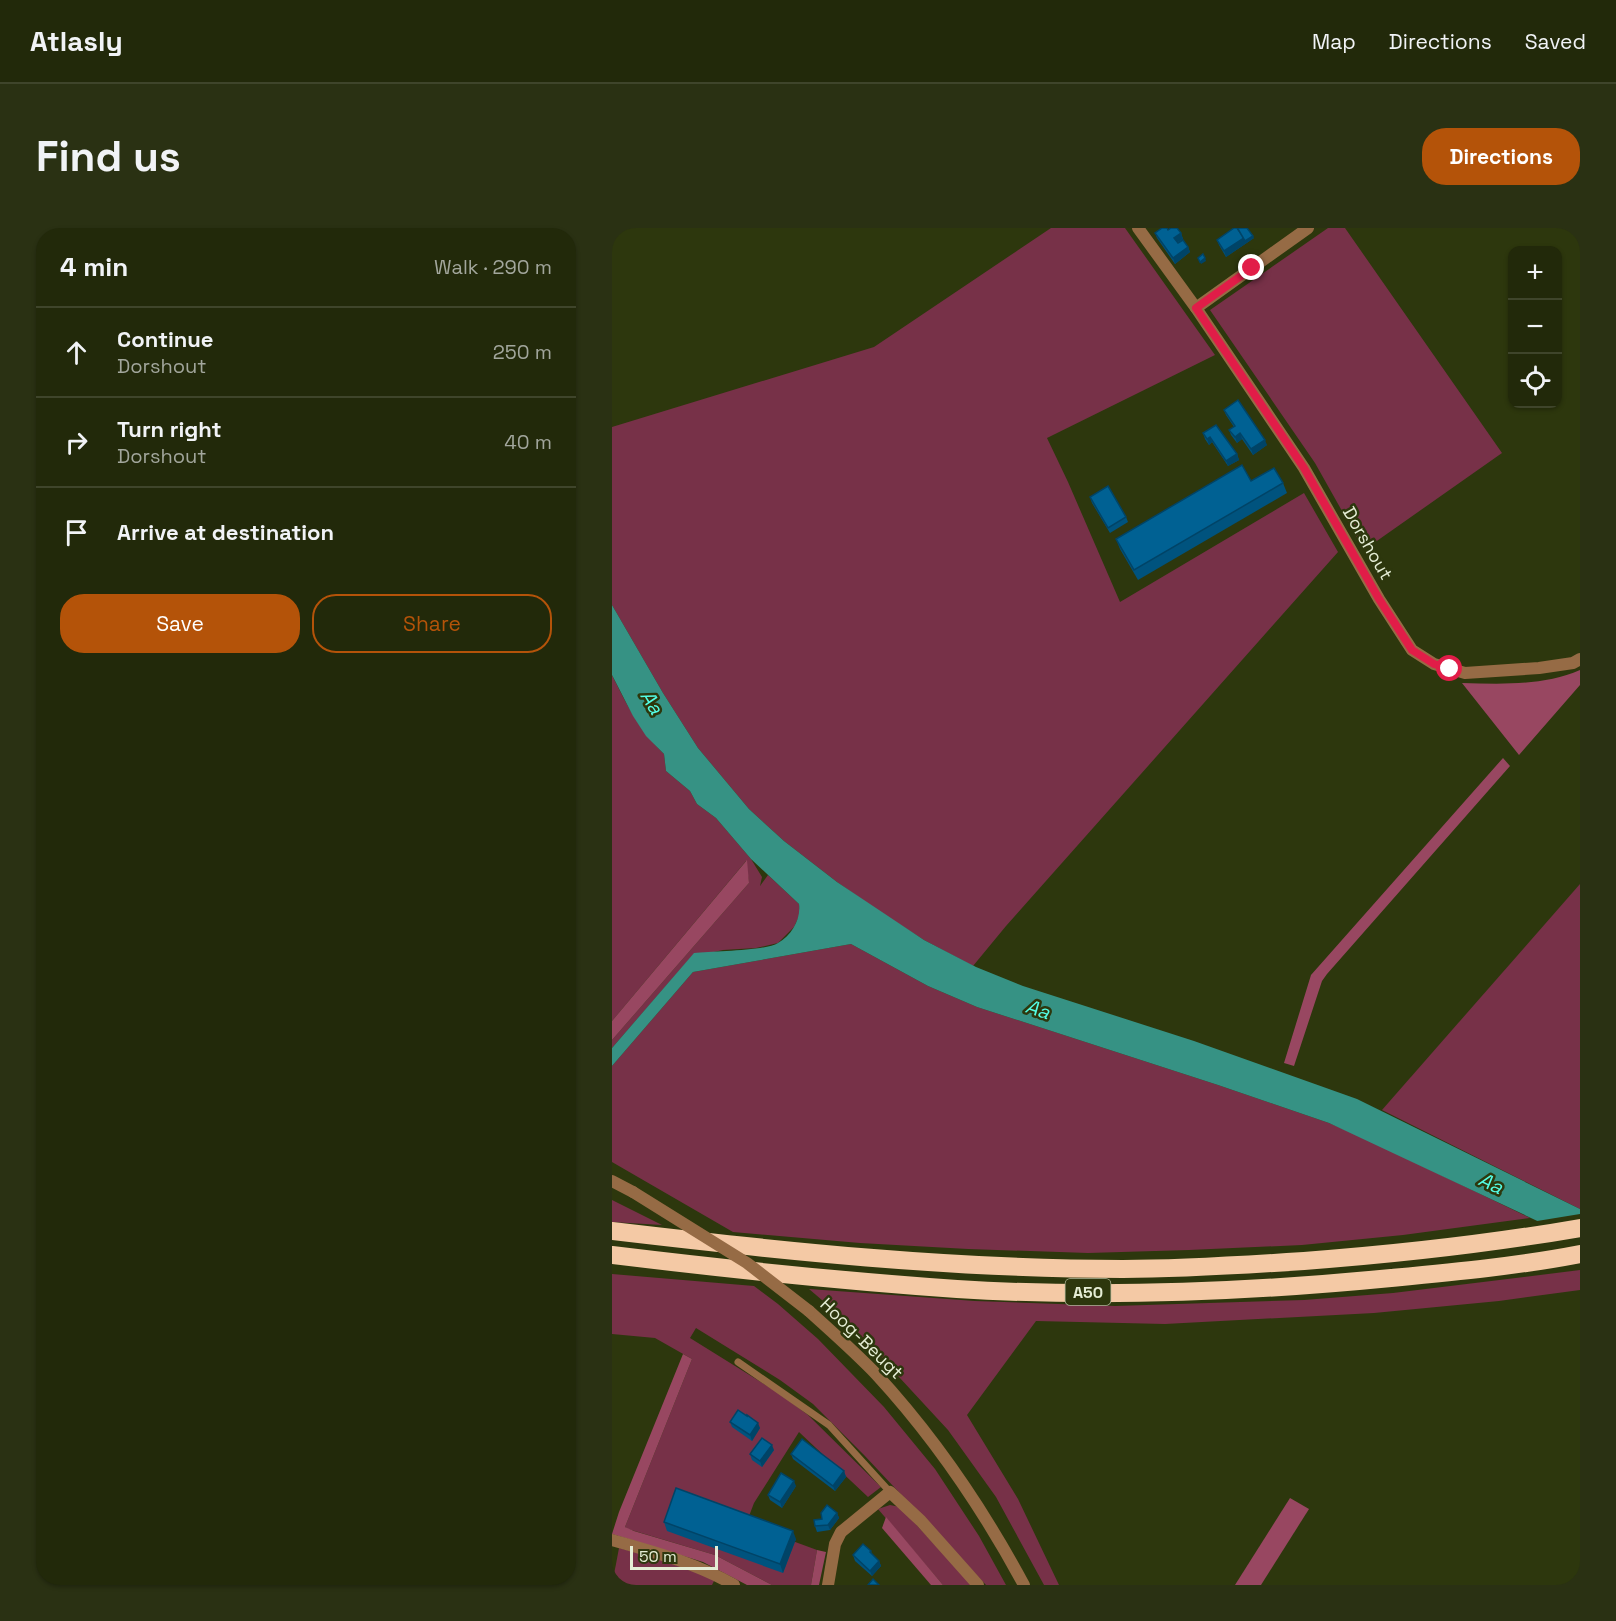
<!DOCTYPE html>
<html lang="en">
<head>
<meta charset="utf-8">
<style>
	:root { --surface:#22290a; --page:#2a3113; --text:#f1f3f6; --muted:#a2a69c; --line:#3f452b; --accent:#b45309 }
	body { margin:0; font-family:"Space Grotesk",sans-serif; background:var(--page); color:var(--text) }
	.controls { position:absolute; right:18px; top:18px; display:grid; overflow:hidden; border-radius:12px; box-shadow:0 2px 4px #0004 }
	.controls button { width:54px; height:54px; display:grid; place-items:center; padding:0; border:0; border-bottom:2px solid var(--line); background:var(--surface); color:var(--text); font:30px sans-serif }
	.scale { position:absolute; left:18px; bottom:15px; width:88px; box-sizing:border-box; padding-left:6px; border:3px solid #e5edd5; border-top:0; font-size:16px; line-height:21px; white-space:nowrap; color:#e5edd5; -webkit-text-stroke:4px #2d370d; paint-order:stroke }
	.stop { position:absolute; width:18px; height:18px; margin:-14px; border:4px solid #e11d48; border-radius:50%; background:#fff }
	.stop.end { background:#e11d48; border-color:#fff; box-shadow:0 2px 6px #0008 }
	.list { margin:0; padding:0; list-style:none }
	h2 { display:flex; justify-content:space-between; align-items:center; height:78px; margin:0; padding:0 24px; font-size:26px }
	h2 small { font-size:20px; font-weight:400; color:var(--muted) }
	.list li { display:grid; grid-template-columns:39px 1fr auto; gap:18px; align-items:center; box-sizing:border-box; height:90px; padding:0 24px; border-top:2px solid var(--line) }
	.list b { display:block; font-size:22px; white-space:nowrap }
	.list p { margin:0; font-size:20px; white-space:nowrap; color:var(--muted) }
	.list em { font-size:20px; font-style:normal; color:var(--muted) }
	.actions { display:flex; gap:12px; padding:18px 24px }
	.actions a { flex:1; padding:14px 0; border:2px solid var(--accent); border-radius:24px; text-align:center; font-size:21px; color:var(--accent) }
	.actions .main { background:var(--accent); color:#fff }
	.icon { flex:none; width:33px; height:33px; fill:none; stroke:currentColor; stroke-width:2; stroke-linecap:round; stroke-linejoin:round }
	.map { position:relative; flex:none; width:968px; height:1357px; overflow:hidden; border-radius:24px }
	header { display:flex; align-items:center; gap:36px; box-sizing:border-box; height:84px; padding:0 30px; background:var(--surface); border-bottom:2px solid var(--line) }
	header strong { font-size:28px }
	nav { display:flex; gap:33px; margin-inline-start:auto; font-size:21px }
	.intro { display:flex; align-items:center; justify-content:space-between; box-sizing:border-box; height:144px; padding:0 36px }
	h1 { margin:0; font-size:42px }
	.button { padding:15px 27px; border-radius:24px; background:var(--accent); color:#fff; font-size:21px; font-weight:700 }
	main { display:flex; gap:36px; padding:0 36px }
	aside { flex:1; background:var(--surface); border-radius:24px; box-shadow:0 2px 4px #0004 }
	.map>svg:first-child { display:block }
	.green { fill:#773148 }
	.forest { fill:#984761 }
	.water { fill:#369284 }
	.pier { fill:#2d370d }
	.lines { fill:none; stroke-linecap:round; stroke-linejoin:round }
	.service { stroke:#966b45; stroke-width:7 }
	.minor { stroke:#966b45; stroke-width:12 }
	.tertiary { stroke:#966b45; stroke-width:12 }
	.motorway { stroke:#f4c9a5; stroke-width:18 }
	.tertiary-bridge { stroke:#966b45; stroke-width:12 }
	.wall { fill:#00537e }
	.shaded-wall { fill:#004467 }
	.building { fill:#006193; stroke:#004467; stroke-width:1.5 }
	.route { stroke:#e11d48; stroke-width:8 }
	.labels { text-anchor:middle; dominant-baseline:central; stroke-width:5; stroke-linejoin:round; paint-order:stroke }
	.shield { fill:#2d370d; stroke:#aeb699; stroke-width:1.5 }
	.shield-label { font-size:16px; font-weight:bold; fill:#e5edd5 }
	.street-label { font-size:18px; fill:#e5edd5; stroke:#2d370d }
	.water-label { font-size:20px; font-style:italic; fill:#54fde5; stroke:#2d370d }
</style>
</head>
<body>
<header>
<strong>Atlasly</strong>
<nav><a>Map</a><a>Directions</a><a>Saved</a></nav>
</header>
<div class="intro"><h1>Find us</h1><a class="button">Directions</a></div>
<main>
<aside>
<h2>4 min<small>Walk · 290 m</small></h2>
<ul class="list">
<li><svg class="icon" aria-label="ahead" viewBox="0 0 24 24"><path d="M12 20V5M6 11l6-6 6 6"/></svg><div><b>Continue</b><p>Dorshout</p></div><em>250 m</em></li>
<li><svg class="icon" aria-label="right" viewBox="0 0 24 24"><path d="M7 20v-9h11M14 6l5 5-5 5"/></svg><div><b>Turn right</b><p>Dorshout</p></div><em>40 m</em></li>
<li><svg class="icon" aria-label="arrive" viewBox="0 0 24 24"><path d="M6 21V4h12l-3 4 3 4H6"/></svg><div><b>Arrive at destination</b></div></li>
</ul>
<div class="actions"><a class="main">Save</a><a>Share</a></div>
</aside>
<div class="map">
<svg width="968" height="1357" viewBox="0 0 968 1357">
	<rect width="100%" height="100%" fill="#2d370d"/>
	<g class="green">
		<polygon points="439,0 513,0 603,127 435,210 456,254 508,374 692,265 726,324 394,698 361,738 312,712 268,684 225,654 172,613 137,581 86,520 51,465 0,377 0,199 262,119"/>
		<polygon points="716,0 733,0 890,225 752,322 703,235 598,82"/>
		<path d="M0,447C16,479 26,500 52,526L54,543L78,563L85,576L104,590L139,631L150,649L148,658L156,647L187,676L188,686L182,699L166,715L144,720L111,722L79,729L0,820V812L137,655L134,633L0,793Z"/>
		<polygon points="968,656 968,981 770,882"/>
		<polygon points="239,716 316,758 365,779 606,857 717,895 750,909 918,990 791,1007 690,1017 577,1022 476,1025 356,1021 248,1015 121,1004 0,934 0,838 81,744"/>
		<polygon points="0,972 50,997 0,994"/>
		<polygon points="968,1042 968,1062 887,1073 762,1085 553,1096 424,1093 355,1187 406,1271 447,1357 432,1357 384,1269 336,1202 238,1096 197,1061 363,1073 503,1078 692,1072 781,1065"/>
		<polygon points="0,1046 142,1058 166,1076 206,1111 272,1179 323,1241 367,1308 394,1357 374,1357 252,1227 201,1176 168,1152 84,1100 78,1110 168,1166 196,1187 269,1259 256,1269 187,1204 142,1275 134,1296 205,1322 199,1357 160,1357 103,1327 16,1301 13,1299 80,1131 43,1110 0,1106"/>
		<polygon points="278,1277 288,1279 360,1357 331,1357 266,1281"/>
		<polygon points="7,1320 41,1329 103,1351 100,1357 0,1357"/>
	</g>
	<g class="forest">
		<path d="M968,442V457L907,527L850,455C889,456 932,458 968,442Z"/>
		<polygon points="891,530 898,538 715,746 710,753 682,838 672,835 699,747"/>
		<polygon points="135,632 137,655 0,812 0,793"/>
		<polygon points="71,1126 80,1131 13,1299 22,1303 103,1327 160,1357 135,1357 91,1334 0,1306 7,1284"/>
		<polygon points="678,1270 697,1281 649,1357 623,1357"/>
		<polygon points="274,1289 331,1357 319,1357 270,1300"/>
		<polygon points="205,1322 214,1324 207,1357 199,1357"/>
	</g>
	<path class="water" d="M0,377L51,465L86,520L137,581L172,613L225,654L312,712L364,739L411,758L582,813L745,871L968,981V1013L717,895L606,857L365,779L316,758L239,716L81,744L0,838V820L82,725C101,723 153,723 166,715C180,707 189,691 187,676L139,631L104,590L85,576L78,563L54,543L52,526L34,508L21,488L0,447Z"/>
	<polygon class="pier" points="968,986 968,1016 919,994"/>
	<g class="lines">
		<polyline class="service" points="126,1134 217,1197 278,1264"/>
		<g class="minor">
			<polyline points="526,0 584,80 692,240 767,371 800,422 822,436 853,445 927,440 961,435 968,431"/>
			<polyline points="584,80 696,0"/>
			<path d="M0,1312C42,1324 84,1335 122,1357"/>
			<polyline points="216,1357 223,1316 229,1304 278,1264 309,1293 366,1357"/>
		</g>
		<g class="tertiary">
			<polyline points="0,953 21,964"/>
			<path d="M197,1083C220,1104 243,1124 264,1146C323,1210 371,1281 412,1357"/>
		</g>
		<g class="motorway">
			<path d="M0,1003C169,1023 340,1041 511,1041C571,1041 632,1037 692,1033C785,1026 876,1016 968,1000"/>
			<path d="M0,1027C115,1041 230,1053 345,1061C489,1070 635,1064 779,1050C842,1044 906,1038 968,1026"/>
		</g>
		<polyline class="tertiary-bridge" points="21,964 135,1035 197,1083"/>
	</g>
	<g class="wall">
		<polygon points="556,2 569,5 571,11 566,15 576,19 578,24 563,36 545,10 543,5"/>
		<polygon points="642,10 614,29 607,17 605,12"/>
		<polygon points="612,182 655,217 641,227 630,211 625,215 619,207 617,202 622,199 614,187"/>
		<polygon points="604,197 625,226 627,232 616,238 600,214 597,217 593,211 591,205"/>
		<polygon points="639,253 671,255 675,265 526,352 508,321 504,311"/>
		<polygon points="478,269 514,289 516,294 498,305 480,275"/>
		<polygon points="118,1194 148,1200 140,1213 120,1199"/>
		<polygon points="162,1222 150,1239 140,1232 138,1226"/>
		<polygon points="179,1226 232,1243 234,1249 223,1263 181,1231"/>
		<polygon points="184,1258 170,1280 158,1272 156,1267"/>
		<polygon points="225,1285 227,1290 218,1302 205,1304 203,1298 210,1291"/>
		<polygon points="52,1294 184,1311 171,1345 55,1303"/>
		<polygon points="259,1323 260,1327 267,1333 269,1338 260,1348 243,1333 241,1327"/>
	</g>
	<g class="shaded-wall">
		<polygon points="569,5 571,11 564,15 562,10"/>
		<polygon points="641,8 642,10 614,29 612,23 632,10"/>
		<polygon points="576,19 578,24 563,36 561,30"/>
		<polygon points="593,30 594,33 589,36 588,34"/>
		<polygon points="628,205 630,211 625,215 623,209"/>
		<polygon points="598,209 600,214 597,217 595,211"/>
		<polygon points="653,212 655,217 641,227 639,221"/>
		<polygon points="625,226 627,232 616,238 614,233"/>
		<polygon points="146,1195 148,1200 140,1213 138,1207"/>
		<polygon points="160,1217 162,1222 150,1239 148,1233"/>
		<polygon points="232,1243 234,1249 223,1263 221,1258"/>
		<polygon points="182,1253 184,1258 170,1280 168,1274"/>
		<polygon points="225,1285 227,1290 218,1302 216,1297"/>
		<polygon points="181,1303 184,1311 171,1345 168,1336"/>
		<polygon points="267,1333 269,1338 260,1348 258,1343"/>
	</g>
	<g class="building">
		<polygon points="550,0 555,0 556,2 559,0 565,0 569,5 562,10 566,15 571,12 576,19 561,30 543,5"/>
		<polygon points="622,0 625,0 632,10 612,23 605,12"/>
		<polygon points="627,0 635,0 641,8 633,13 626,1"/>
		<polygon points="591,26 593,30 588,34 586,30"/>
		<polygon points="626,172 653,212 639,221 628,205 623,209 617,202 623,198 612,182"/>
		<polygon points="604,197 625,226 614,233 598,209 595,211 591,205"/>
		<polygon points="630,237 639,253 662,240 671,255 522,342 504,311"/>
		<polygon points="496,258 514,289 496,300 478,269"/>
		<polygon points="126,1182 135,1188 135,1187 146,1195 138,1207 118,1194"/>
		<polygon points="150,1210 160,1217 148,1233 138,1226"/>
		<polygon points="190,1211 232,1243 221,1258 179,1226"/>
		<polygon points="169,1245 182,1253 168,1274 156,1267"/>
		<polygon points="64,1260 181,1303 168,1336 52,1294"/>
		<polygon points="215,1277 225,1285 216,1297 203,1298 202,1292 210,1291 209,1285"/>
		<polygon points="251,1316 259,1323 258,1324 267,1333 258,1343 241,1327"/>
		<polygon points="261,1351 267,1357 256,1357"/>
	</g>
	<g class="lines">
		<polyline class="route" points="640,40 584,80 692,240 767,371 800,422 822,436 838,441"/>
	</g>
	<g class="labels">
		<rect class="shield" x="453.5" y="1051" width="45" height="26" rx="4.5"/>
		<g class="shield-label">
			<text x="476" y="1064">A50</text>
		</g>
		<g class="street-label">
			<text transform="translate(756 315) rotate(60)">Dorshout</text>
			<text transform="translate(250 1110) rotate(44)">Hoog-Beugt</text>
		</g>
		<g class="water-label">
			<text transform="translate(40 474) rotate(59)">Aa</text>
			<text transform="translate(426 781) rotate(19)">Aa</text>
			<text transform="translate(879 955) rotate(26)">Aa</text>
		</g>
	</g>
</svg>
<div class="controls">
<button>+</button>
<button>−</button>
<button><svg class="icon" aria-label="locate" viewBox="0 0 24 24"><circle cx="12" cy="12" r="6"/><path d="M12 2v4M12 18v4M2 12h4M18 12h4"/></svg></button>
</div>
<div class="scale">50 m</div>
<div class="stop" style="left:838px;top:441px"></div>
<div class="stop end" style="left:640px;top:40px"></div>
</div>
</main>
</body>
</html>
